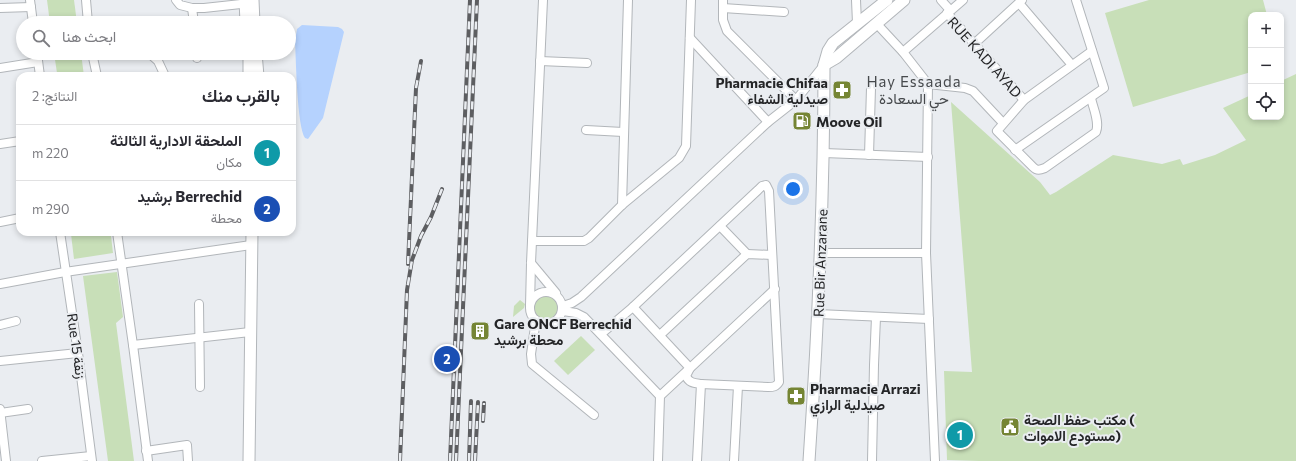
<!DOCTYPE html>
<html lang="ar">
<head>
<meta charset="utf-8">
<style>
	:root { --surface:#fff; --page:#f2f2f3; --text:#2b2b33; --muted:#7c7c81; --line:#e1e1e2; --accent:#758534 }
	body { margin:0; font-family:Commissioner,Vazirmatn,sans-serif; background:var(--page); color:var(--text); direction:rtl }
	.controls { position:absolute; right:12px; top:12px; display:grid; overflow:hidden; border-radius:8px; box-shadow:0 2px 6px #0003 }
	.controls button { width:36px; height:36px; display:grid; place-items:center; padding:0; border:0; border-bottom:1px solid var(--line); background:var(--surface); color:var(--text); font:20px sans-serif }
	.you { position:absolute; left:793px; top:189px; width:14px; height:14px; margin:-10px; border:3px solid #fff; border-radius:50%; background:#1a73e8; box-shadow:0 0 0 6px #1a73e833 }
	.badge { display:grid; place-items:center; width:26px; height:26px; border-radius:50%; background:var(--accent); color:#fff; font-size:13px; font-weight:700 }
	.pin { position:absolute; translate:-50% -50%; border:2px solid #fff; box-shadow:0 1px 4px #0006 }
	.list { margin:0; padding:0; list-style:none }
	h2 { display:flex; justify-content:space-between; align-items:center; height:52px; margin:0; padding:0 16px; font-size:17px }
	h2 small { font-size:13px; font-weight:400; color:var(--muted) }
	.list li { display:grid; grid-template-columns:26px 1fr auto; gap:12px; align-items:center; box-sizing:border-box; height:56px; padding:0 16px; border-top:1px solid var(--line) }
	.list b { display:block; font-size:15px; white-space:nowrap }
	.list p { margin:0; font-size:13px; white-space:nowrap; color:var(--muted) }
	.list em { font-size:13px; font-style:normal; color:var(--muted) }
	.icon { flex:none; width:22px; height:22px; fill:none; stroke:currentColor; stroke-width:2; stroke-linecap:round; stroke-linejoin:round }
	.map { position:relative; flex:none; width:1296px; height:461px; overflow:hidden; direction:ltr }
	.search { position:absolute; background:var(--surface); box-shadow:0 2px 6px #0003; left:16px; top:16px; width:280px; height:44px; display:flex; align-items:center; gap:10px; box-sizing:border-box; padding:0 14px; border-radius:22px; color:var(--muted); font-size:15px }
	.panel { position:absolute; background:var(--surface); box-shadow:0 2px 6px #0003; left:16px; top:72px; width:280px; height:164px; border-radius:12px; direction:rtl }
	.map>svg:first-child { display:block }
	.green { fill:#c8dfb8 }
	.water { fill:#b5d2fe }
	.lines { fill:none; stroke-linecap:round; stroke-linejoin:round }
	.street-casing { stroke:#b2b6ba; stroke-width:10 }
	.secondary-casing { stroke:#b2b6ba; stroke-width:13 }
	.street { stroke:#fff; stroke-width:8 }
	.secondary { stroke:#fff; stroke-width:11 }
	.rail-casing { stroke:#5d5e61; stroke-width:4 }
	.rail { stroke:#eaedf1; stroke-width:2.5; stroke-dasharray:8; stroke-linecap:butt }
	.labels { text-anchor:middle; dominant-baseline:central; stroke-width:4; stroke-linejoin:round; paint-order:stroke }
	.street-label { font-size:14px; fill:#242527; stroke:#eaedf1 }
	.poi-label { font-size:14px; font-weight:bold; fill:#242527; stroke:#eaedf1; text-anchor:start }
	.neighbourhood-label { font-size:15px; letter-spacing:1px; fill:#474a4d; stroke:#eaedf1 }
</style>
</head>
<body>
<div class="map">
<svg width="1296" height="461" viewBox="0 0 1296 461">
	<rect width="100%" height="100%" fill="#eaedf1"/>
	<g class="green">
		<polygon points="47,0 74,0 77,23 50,23"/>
		<polygon points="1149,0 1263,0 1267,15 1251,15 1251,72 1133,107 1105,13"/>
		<polygon points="54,53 81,53 84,76 54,76 57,73"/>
		<polygon points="1296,74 1296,461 979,461 947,460 944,371 972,372 951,102 1040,182 1050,195 1056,192 1113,155 1162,164 1180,159 1183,165 1215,155 1246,140 1223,108 1251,95 1251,117 1281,117 1281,81"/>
		<polygon points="73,232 105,232 111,236 113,253 74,259 71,234"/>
		<polygon points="117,272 123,317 116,323 134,461 108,461 83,276"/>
		<circle cx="546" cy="308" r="12"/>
		<polygon points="520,300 525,304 524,308 513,317 514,306"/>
		<polygon points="581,336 595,350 568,375 554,361"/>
	</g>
	<path class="water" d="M302,25L338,27L342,29L344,32L323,118L308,139L305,138C297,126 296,60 295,41L297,29Z"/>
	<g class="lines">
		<defs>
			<g id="street">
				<polyline points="30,0 33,23"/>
				<polyline points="86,0 88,23"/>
				<polyline points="176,0 180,5 192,8 204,8 250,3"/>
				<polyline points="723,0 723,20 727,31 796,100"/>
				<polyline points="856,0 857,23"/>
				<polyline points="941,0 950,10"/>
				<polyline points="1019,3 1072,65"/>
				<polyline points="0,8 31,7"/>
				<polyline points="192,8 194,23"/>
				<polyline points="723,8 784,12"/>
				<polyline points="947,13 1024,100"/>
				<polyline points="876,23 903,52 928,84 926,253 935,461"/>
				<polyline points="690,38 768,122"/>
				<polyline points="974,44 1022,0"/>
				<polyline points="903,52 963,0"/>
				<polyline points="37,53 40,76"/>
				<polyline points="92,53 97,76"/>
				<polyline points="149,53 158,61 165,76"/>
				<polyline points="197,53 197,58"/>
				<polyline points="92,56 107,53"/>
				<polyline points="540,61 587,63"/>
				<polyline points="0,68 38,62"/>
				<polyline points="928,84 965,88 973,91 1003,123"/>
				<path d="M1091,98C1093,108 1100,122 1096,132L1045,168C1040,170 1037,171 1033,167L997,131L1024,100L1092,51"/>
				<polyline points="586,130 623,132"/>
				<polyline points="0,144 20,141"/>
				<polyline points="1015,150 1104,88 1076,0"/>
				<polyline points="824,153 928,157"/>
				<polyline points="869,155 871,88"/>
				<polyline points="622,205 628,0"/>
				<polyline points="0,222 20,218"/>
				<polyline points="720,226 747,254"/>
				<polyline points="60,232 78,353 92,461"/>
				<polyline points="117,232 133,345 148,461"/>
				<polyline points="532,241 584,241 589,238 622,205 679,158 686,146 691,0"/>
				<polyline points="821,253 926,253"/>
				<polyline points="531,263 556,293"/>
				<polyline points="0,284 65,272 251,245"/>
				<circle cx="546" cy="308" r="16"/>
				<polyline points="199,304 200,387"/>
				<polyline points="530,306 531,263 543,0"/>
				<polyline points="563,306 572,303 581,297 768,122 796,100 824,65"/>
				<path d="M633,307L690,368L686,376C689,383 694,383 701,384L697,461"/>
				<polyline points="563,311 576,313 584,317 660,396 658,461"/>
				<polyline points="818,314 929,319"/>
				<polyline points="536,320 531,354 532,364 594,415"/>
				<polyline points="0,325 16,321"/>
				<path d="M601,334L633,307L758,190L762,186L766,185L769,191L779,382C776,387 773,387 768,387L701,384"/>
				<polyline points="660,335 747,254 772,255"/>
				<polyline points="133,345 250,332"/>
				<polyline points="0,361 78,353"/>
				<polyline points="660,396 775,289"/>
				<polyline points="0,409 6,461"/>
				<polyline points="0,413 28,409"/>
				<polyline points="146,451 187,445 188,461"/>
				<polyline points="42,461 91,456"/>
				<polyline points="734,461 738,386"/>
				<polyline points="872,461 874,365 876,317"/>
			</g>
			<g id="secondary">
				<polyline points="245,0 246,23"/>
				<polyline points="253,0 254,23"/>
				<polyline points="249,53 249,76"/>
				<polyline points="256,53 258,76"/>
				<polyline points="824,65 836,58 904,0"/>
				<polyline points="249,461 252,232"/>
				<path d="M809,461C818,329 824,197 824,65L828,51L833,43L887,0"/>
			</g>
		</defs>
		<use href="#street" class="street-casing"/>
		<use href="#secondary" class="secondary-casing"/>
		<use href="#street" class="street"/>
		<use href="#secondary" class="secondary"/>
		<defs>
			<g id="rail">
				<polyline points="408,264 416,88 421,61"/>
				<polyline points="483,421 484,403"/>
				<polyline points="400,461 407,290 412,260 421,236 431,217 442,189"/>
				<polyline points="450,461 470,0"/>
				<polyline points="456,461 477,0"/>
				<polyline points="469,461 471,401"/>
				<polyline points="475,461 478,402"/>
			</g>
		</defs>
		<use href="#rail" class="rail-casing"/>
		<use href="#rail" class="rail"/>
	</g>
	<defs>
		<symbol id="pharmacy-square" viewBox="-11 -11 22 22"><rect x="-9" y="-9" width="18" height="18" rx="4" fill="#758534" stroke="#eaedf1"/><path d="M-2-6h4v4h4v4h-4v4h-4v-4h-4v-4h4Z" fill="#fff"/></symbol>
		<symbol id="fuel-square" viewBox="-11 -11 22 22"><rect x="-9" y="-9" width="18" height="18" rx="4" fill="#758534" stroke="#eaedf1"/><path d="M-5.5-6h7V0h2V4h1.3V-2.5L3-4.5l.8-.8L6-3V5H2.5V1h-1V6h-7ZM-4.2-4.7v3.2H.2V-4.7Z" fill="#fff"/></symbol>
		<symbol id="building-square" viewBox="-11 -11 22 22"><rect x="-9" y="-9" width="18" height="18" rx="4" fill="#758534" stroke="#eaedf1"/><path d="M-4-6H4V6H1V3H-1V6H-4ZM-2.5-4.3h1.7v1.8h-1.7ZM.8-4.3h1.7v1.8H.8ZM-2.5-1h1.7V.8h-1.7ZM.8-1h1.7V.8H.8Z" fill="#fff"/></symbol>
		<symbol id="civic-square" viewBox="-11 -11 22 22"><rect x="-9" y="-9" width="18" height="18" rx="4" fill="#758534" stroke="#eaedf1"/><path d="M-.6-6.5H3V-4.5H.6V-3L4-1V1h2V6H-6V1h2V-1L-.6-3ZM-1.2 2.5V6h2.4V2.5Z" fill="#fff"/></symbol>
	</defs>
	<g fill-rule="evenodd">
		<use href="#pharmacy-square" x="831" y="79" width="22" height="22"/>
		<use href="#fuel-square" x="791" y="110" width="22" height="22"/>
		<use href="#building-square" x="469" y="320" width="22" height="22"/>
		<use href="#pharmacy-square" x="785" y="385" width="22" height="22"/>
		<use href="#civic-square" x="999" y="416" width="22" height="22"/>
	</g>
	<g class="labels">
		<g class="street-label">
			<text transform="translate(985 57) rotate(48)">RUE KADI AYAD</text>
			<text transform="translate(820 263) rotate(-88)">Rue Bir Anzarane</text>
			<text transform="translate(77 346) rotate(82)">Rue 15 زنقة</text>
		</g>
		<g class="poi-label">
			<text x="828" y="82" text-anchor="end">Pharmacie Chifaa<tspan x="828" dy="16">صيدلية الشفاء</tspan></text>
			<text x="816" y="121">Moove Oil</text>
			<text x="494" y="323">Gare ONCF Berrechid<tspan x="494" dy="16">محطة برشيد</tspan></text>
			<text x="810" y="388">Pharmacie Arrazi<tspan x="810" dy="16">صيدلية الرازي</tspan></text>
			<text x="1024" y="419">مكتب حفظ الصحة (<tspan x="1024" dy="16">مستودع الاموات)</tspan></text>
		</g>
		<g class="neighbourhood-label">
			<text x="914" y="81">Hay Essaada<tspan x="914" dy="17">حي السعادة</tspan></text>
		</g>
	</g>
</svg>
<div class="controls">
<button>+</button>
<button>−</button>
<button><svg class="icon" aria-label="locate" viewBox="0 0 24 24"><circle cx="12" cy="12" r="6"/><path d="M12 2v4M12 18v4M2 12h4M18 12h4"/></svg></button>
</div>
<div class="you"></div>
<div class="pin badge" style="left:960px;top:435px;background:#0f9aa8">1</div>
<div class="pin badge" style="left:447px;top:359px;background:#1a4fb4">2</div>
<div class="search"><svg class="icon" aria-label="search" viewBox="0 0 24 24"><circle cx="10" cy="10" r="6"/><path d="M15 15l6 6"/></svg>ابحث هنا</div>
<section class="panel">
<h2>بالقرب منك<small>النتائج: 2</small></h2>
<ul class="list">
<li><span class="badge" style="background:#0f9aa8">1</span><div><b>الملحقة الادارية الثالثة</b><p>مكان</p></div><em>220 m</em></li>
<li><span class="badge" style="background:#1a4fb4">2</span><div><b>Berrechid برشيد</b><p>محطة</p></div><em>290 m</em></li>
</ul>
</section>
</div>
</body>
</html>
